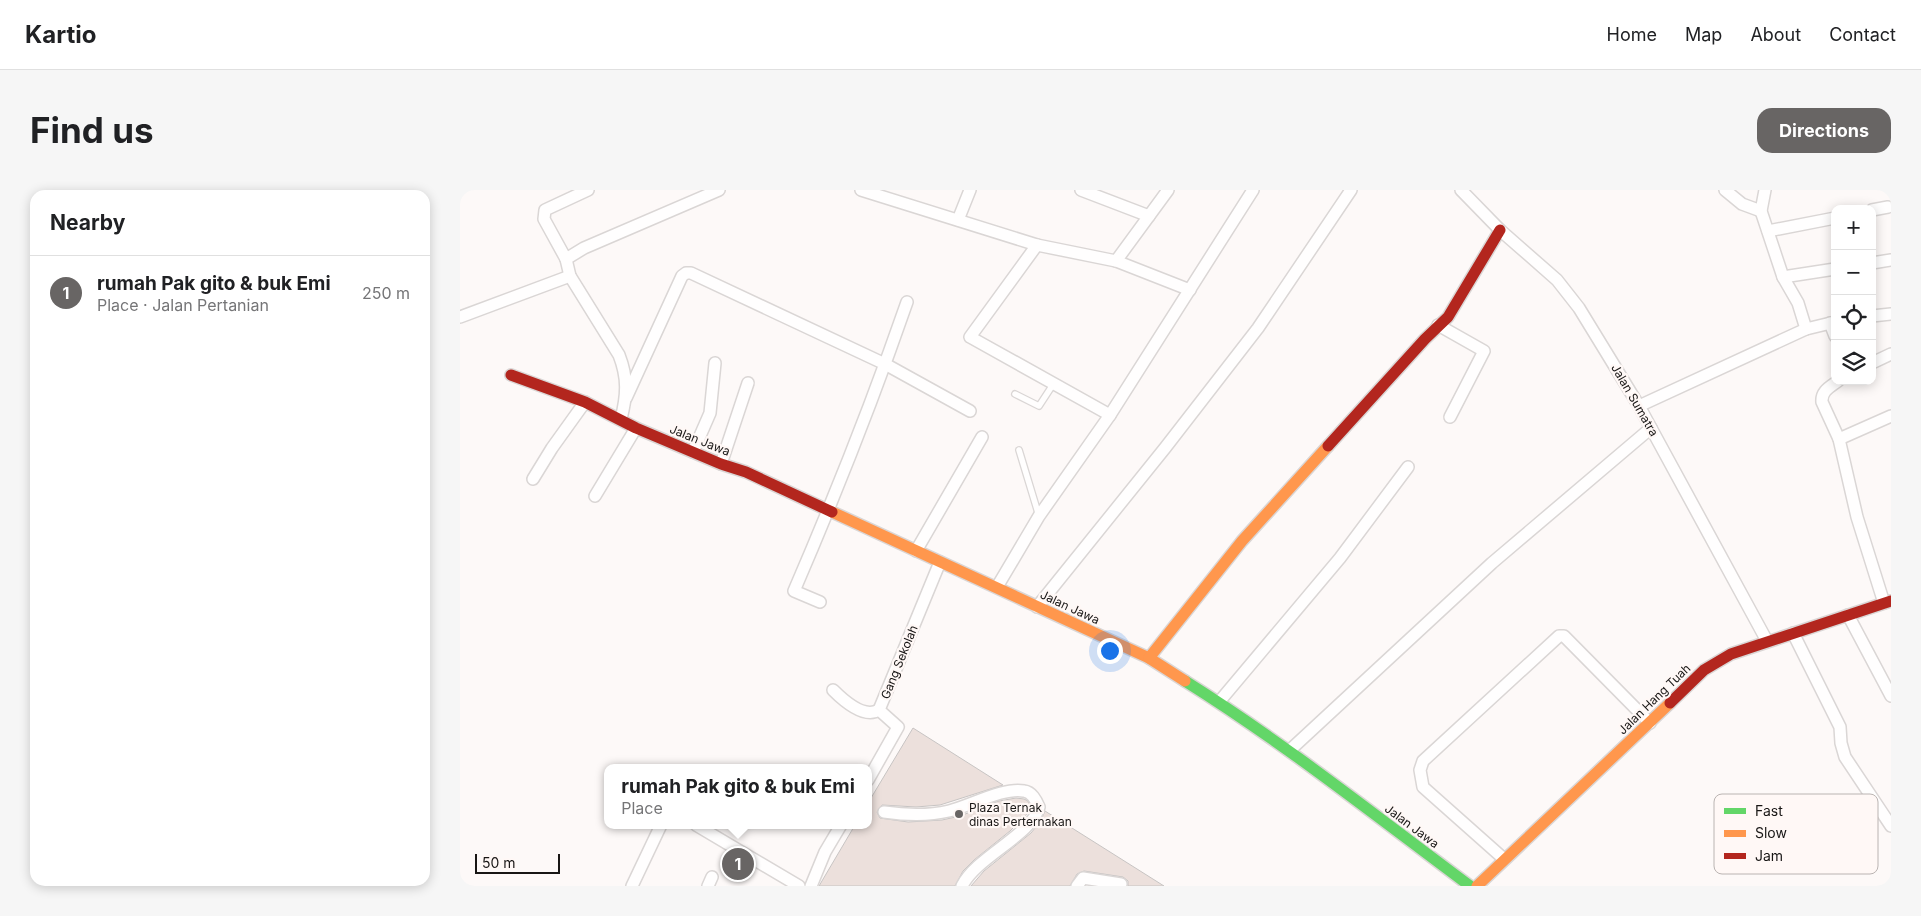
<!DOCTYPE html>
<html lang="en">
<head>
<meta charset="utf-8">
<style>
	:root { --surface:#fff; --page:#f6f6f6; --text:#202124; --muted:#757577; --line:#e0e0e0; --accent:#686564 }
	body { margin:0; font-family:Inter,sans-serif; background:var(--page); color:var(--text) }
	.controls { position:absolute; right:15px; top:15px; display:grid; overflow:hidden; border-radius:10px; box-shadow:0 2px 12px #0003 }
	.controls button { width:45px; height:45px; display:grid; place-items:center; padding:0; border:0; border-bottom:1px solid var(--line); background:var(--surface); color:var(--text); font:25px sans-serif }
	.scale { position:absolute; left:15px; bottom:12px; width:85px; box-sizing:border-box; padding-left:5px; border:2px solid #181615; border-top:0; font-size:14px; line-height:18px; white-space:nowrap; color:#181615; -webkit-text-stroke:4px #fff8f6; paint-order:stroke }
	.you { position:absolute; left:649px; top:460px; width:18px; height:18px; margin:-12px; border:4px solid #fff; border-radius:50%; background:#1a73e8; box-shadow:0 0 0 8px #1a73e833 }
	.badge { display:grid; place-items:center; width:32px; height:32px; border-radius:50%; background:var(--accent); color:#fff; font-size:16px; font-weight:700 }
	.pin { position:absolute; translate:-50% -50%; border:2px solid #fff; box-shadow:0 1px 5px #0006 }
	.popup { position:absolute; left:144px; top:574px; width:268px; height:65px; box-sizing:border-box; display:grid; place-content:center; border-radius:10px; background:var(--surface); filter:drop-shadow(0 1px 4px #0005); font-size:16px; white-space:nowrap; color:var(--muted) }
	.popup b { font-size:19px; color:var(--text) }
	.popup::after { content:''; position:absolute; left:50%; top:100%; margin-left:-10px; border:10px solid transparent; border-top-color:var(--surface) }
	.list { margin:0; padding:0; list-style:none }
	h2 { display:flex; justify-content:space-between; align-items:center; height:65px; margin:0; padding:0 20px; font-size:21px }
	h2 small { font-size:16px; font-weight:400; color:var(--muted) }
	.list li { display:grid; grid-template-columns:32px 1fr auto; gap:15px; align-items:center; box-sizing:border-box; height:75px; padding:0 20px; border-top:1px solid var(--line) }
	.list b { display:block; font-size:19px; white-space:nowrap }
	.list p { margin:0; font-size:16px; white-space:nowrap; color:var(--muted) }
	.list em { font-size:16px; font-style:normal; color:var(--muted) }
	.icon { flex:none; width:28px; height:28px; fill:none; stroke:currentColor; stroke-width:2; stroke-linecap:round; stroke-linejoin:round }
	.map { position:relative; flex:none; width:1431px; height:696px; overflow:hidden; border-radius:15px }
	header { display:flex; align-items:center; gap:30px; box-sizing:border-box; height:70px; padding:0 25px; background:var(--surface); border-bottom:1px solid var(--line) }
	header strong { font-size:24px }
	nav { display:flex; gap:28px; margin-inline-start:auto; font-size:18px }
	.intro { display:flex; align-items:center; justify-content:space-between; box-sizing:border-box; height:120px; padding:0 30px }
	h1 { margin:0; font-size:35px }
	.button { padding:12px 22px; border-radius:15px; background:var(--accent); color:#fff; font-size:18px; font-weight:700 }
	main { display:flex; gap:30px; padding:0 30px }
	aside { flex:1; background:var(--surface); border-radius:15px; box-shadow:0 2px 12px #0003 }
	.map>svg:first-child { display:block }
	.building { fill:#ece0dc; stroke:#c7c4c3 }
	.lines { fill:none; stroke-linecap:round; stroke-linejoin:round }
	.lane-casing { stroke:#dad6d5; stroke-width:8 }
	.street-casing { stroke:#dad6d5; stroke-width:14 }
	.fast-casing { stroke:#dad6d5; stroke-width:14 }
	.slow-casing { stroke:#dad6d5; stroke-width:14 }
	.jam-casing { stroke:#dad6d5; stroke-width:14 }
	.lane { stroke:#fffefe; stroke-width:5.5 }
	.street { stroke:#fffefe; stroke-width:11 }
	.fast { stroke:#63d668; stroke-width:11 }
	.slow { stroke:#ff974d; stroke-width:11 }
	.jam { stroke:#b3261e; stroke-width:11 }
	.poi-dot { fill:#686564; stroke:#fff8f6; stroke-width:2 }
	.labels { text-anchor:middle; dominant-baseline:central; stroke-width:4.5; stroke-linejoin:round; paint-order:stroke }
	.street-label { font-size:12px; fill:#181615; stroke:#fff8f6 }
	.poi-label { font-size:12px; fill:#181615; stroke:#fff8f6; text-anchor:start }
	.key { fill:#fff8f6; stroke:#bab4b2; stroke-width:1 }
	.key-label { font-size:14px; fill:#181615 }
</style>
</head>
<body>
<header>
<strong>Kartio</strong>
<nav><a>Home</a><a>Map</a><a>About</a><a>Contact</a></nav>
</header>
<div class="intro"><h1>Find us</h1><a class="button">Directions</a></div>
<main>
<aside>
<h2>Nearby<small></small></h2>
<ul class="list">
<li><span class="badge">1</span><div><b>rumah Pak gito &amp; buk Emi</b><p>Place · Jalan Pertanian</p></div><em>250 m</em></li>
</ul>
</aside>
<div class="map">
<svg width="1431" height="696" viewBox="0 0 1431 696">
	<rect width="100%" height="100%" fill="#fdf9f8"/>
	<g class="building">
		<polygon points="453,538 543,595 480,615 456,617 422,615 417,622 420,628 448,632 482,630 500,626 539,611 556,608 564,609 568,611 571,617 568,623 550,641 514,670 503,681 495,696 359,696 395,635 408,635 408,613"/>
		<polygon points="585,621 704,696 668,696 668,691 663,687 624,681 617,684 610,696 511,696 524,681 571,643 580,632"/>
		<polygon points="273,666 286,673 280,683 269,676"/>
	</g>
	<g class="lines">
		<defs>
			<g id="lane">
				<polyline points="555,204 579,216 594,193"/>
				<polyline points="559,260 579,326"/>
			</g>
			<g id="street">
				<polyline points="401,0 577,55 656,71 730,100"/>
				<polyline points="621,0 689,26"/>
				<polyline points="1001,0 1040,40 1097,90 1119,118 1179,216 1307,451"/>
				<polyline points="1265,0 1282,14 1301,21"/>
				<polyline points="1412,20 1428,17"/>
				<polyline points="498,30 510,0"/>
				<polyline points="1308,41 1375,28"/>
				<polyline points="577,55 510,147 650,225"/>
				<polyline points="106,69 84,29 85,20 128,0"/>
				<polyline points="656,71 708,0"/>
				<polyline points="1412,73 1431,70"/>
				<polyline points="1323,87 1375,79"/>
				<polyline points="1412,126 1431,124"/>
				<polyline points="0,127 110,86"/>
				<polyline points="1370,133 1375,146"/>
				<polyline points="978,135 1024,161 990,227"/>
				<polyline points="1346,139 1375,132"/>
				<polyline points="1412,173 1431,164"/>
				<path d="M1378,191C1370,197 1361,201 1362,212L1379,249L1397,327L1424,413"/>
				<polyline points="166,208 222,86 226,83 231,83 425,174 510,221"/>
				<polyline points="1179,216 1346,139 1338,113 1323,87 1301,21 1305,0"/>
				<path d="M161,229C167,205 168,188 159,165L110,86L106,69L124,58L259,0"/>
				<polyline points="1379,249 1431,226"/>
				<polyline points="233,262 250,223 255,173"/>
				<polyline points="261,274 288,193"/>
				<polyline points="73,289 92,258 125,212"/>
				<polyline points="135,306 176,238"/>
				<polyline points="456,361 522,247"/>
				<polyline points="537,397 579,326 650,225 793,0"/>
				<path d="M360,412L334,401C375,306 413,210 447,112"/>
				<polyline points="577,417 705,258 798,138 891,0"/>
				<polyline points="1388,425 1431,506"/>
				<polyline points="1333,443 1380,537 1381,553 1385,567 1431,636"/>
				<path d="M373,500C384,511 404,529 419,520"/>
				<polyline points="759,512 880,368 948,277"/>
				<polyline points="829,561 1032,373 1191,238"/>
				<polyline points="408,590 438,537 419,520 480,372"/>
				<path d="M424,622C445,625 468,626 489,621C510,616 543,597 564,601C572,602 576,610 579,617C572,645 516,667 502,696"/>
				<polyline points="236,635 339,696"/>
				<polyline points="1044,669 963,597 960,580 963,571 1099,446 1104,446 1190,533"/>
				<polyline points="172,696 201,635"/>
				<polyline points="248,696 252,687"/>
				<polyline points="351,696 365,662 381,635"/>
				<polyline points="617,696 623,688 661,694"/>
			</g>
			<path id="fast" d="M725,491C824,553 916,626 1010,696"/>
			<g id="slow">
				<polyline points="372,322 689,468 725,491"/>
				<polyline points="689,468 782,351 868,256"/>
				<polyline points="1017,696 1210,513"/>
			</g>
			<g id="jam">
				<polyline points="51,185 125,212 176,238 261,274 286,282 372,322"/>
				<polyline points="868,256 965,149 988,127 1040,40"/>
				<polyline points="1210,513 1244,480 1271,464 1431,411"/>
			</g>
		</defs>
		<use href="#lane" class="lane-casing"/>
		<use href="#street" class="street-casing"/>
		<use href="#fast" class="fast-casing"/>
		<use href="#slow" class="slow-casing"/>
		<use href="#jam" class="jam-casing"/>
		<use href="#lane" class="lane"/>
		<use href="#street" class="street"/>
		<use href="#fast" class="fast"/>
		<use href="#slow" class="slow"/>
		<use href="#jam" class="jam"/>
	</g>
	<circle class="poi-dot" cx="499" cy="624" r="5"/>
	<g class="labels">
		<g class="street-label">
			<text transform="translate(1175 210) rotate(60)">Jalan Sumatra</text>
			<text transform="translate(240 250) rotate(22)">Jalan Jawa</text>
			<text transform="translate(610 417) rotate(25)">Jalan Jawa</text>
			<text transform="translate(439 472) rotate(-68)">Gang Sekolah</text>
			<text transform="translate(1194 509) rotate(-44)">Jalan Hang Tuah</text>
			<text transform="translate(952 636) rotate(37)">Jalan Jawa</text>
		</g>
		<g class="poi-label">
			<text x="509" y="617">Plaza Ternak<tspan x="509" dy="14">dinas Perternakan</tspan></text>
		</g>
	</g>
	<rect x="1254" y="604" width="164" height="80" rx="8" class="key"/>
	<rect x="1264" y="618" width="22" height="6" fill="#63d668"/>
	<rect x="1264" y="640" width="22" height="7" fill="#ff974d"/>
	<rect x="1264" y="663" width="22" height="6" fill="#b3261e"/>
	<g class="key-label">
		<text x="1295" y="626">Fast</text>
		<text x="1295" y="648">Slow</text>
		<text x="1295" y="671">Jam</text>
	</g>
</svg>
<div class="controls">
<button>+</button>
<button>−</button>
<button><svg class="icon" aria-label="locate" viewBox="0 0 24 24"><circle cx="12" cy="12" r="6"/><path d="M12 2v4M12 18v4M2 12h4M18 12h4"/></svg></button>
<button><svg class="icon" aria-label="layers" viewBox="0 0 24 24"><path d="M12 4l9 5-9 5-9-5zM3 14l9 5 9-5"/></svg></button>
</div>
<div class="scale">50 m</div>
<div class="you"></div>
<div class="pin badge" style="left:278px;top:674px">1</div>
<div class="popup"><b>rumah Pak gito &amp; buk Emi</b>Place</div>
</div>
</main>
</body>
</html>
